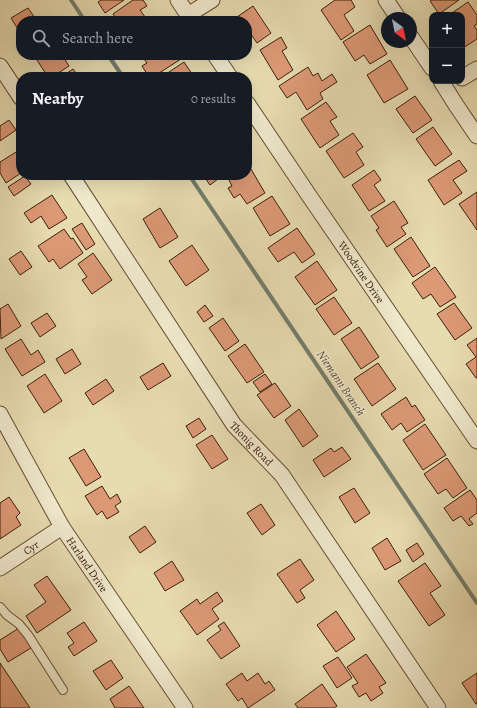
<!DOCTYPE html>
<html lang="en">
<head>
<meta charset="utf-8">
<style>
	:root { --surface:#171b24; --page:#20242c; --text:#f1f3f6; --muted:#9ea1a6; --line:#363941 }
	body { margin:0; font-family:Alegreya,serif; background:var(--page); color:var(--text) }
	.controls { position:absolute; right:12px; top:12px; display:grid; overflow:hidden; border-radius:8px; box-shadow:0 4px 16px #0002 }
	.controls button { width:36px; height:36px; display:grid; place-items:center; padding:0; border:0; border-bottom:1px solid var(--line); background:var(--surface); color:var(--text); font:20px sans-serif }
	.compass { position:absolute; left:381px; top:12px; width:36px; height:36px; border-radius:50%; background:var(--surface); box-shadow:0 4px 16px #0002; rotate:147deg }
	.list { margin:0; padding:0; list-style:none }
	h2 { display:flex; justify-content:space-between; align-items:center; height:52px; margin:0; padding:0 16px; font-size:17px }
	h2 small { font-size:13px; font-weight:400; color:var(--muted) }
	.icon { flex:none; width:22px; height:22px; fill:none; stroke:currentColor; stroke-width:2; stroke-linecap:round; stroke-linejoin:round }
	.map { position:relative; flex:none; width:477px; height:708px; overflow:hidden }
	.search { position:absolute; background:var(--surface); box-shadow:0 4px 16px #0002; left:16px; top:16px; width:236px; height:44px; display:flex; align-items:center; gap:10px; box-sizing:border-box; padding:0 14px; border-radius:16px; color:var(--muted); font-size:15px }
	.panel { position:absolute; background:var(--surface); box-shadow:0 4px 16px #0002; left:16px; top:72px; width:236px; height:108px; border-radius:16px }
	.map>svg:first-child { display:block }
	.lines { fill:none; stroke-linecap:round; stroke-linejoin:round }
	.stream { stroke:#737d6d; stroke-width:4 }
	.building { fill:#dc9976; stroke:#3c200b }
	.lane-casing { stroke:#674f34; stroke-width:10 }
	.street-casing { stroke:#674f34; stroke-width:17 }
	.lane { stroke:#efe8cc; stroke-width:8 }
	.street { stroke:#efe8cc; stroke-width:15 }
	.labels { text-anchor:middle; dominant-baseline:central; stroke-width:3; stroke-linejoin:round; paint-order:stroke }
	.street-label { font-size:11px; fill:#3c200b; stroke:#efe8cc }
	.water-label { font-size:12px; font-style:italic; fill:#574e3c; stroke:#efe8cc }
</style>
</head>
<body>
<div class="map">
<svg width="477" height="708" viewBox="0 0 477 708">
	<rect width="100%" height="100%" fill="#e7dbb0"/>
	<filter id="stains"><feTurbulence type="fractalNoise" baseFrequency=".005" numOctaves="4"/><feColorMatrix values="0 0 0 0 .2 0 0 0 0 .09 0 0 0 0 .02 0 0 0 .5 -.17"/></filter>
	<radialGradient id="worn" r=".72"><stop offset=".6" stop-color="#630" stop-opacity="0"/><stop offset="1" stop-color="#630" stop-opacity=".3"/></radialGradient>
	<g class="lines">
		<g class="stream">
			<polyline points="71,0 85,21"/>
			<polyline points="108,55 123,77"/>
			<polyline points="189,175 477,603"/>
		</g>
	</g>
	<g class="building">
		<polygon points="101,0 124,0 105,13 98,2"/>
		<polygon points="133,0 143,0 147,6 140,10 148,21 118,21 113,14"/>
		<polygon points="335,0 351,0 355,7 344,15 354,31 341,40 321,10"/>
		<polygon points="432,0 459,0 439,14 430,1"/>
		<polygon points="468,2 477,15 477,24 474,26 477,30 477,39 463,48 462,47 462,15 449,15"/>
		<polygon points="253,6 271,33 257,43 248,30 247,31 247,21 235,21 234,19"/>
		<polygon points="28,8 37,21 21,21 21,34 11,18"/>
		<polygon points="370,25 387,54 370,64 364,55 355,61 343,42"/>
		<polygon points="281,37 287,48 282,51 293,70 278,80 260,50"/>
		<polygon points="37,55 62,55 69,66 52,77 48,77 35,57"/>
		<polygon points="141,55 178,55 181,59 153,77 149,77 142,66 147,63"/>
		<polygon points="390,60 408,89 384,103 367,75"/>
		<polygon points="184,62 194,77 163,77 163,76"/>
		<polygon points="308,67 313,76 318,73 322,81 332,74 337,82 320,93 323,99 307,110 296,92 287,98 279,86"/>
		<polygon points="73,69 79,77 61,77"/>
		<polygon points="415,96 432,120 413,133 396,109"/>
		<polygon points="326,102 337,117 330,121 339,135 320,148 301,119"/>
		<polygon points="9,120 16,130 0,141 0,126"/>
		<polygon points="433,127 452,154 435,166 416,139"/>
		<polygon points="353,133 363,147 356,152 364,165 344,178 326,151"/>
		<polygon points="21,149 21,173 6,183 0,173 0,162"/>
		<polygon points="459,160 467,171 453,180 462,193 444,205 428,180"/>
		<polygon points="247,164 248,164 265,193 247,204 240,194 234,198 228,188 232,186 227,176 229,175 247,175"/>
		<polygon points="374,170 381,180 374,185 385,201 369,211 352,185"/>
		<polygon points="203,175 221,175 222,176 210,185"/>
		<polygon points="25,176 31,184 14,196 8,187"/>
		<polygon points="477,192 477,230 459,204"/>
		<polygon points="52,195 67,218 49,229 41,216 31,223 24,213"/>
		<polygon points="272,196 290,224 270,236 253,208"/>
		<polygon points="394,201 408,223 401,227 406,234 387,247 376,230 379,228 371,216"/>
		<polygon points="160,208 178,237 160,248 143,219"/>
		<polygon points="82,223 95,244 86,250 72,229"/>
		<polygon points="297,228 315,254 302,263 294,252 278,262 268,248"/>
		<polygon points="64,229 71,239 73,238 83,253 60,269 53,259 49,262 38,246"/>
		<polygon points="411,237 430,266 413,277 394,249"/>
		<polygon points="192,245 209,270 186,286 169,261"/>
		<polygon points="21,251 32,267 20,275 9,259"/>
		<polygon points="93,253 112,280 92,294 82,280 87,277 78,264"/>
		<polygon points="317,261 337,290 315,305 295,277"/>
		<polygon points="435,267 456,297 440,307 431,294 423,299 412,283"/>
		<polygon points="334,297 352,323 334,335 316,309"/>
		<polygon points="454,303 472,328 455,340 437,314"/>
		<polygon points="8,304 21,326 1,339 0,309"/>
		<polygon points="205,305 213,316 204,322 197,312"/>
		<polygon points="47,313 56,326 40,337 31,323"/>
		<polygon points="223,318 239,341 225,351 209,328"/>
		<polygon points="359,327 379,357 361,369 341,339"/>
		<polygon points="477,338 477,378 476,378 466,364 476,357 467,345"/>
		<polygon points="21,339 31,355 38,350 45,362 22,376 5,349"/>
		<polygon points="245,344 264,372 247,383 228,356"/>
		<polygon points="72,349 81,364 65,374 56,359"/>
		<polygon points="163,363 171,376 148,390 140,377"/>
		<polygon points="378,363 396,389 372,406 354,379"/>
		<polygon points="45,374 62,401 44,413 27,386"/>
		<polygon points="265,374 272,384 260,392 253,382"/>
		<polygon points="106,379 114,391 93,405 85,393"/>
		<polygon points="275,383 291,406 274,418 257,395"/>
		<polygon points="406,397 412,407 415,405 425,420 407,432 401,423 392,430 381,414"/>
		<polygon points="299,409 318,436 303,447 285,420"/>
		<polygon points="199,418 206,429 193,438 186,426"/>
		<polygon points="425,424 446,455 423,470 403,440"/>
		<polygon points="212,435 228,459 212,469 196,445"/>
		<polygon points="342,447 351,459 324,477 313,460 331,448 334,452"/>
		<polygon points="84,449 101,477 86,486 69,458"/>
		<polygon points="447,458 467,488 453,498 446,489 438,494 424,474"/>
		<polygon points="102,486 110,499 117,494 121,502 115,506 119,512 107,519 102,511 97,515 85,496"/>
		<polygon points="354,488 370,513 355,523 339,497"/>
		<polygon points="470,490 477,500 477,513 469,519 473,524 469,526 461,516 453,521 444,508"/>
		<polygon points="9,497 20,513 16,517 21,525 0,539 0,503"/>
		<polygon points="261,504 275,525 262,535 247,513"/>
		<polygon points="145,526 156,542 140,553 129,537"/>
		<polygon points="387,538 401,561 385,570 372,548"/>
		<polygon points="417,543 424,554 413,562 406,550"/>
		<polygon points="300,559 314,580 300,590 305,598 297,603 277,574"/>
		<polygon points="172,561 184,580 165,591 154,573"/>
		<polygon points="425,563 441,586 430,593 445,615 429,626 398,581"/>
		<polygon points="47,576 71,610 37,633 26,616 46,602 34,585"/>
		<polygon points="217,592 223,601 212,609 219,619 197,635 180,611 197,599 200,604"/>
		<polygon points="336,611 355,639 336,652 317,625"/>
		<polygon points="84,622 97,641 74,656 68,647 74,643 67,633"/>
		<polygon points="224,622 240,646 221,659 207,640 221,630 218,626"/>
		<polygon points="19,628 31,648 8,662 0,649 0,640"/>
		<polygon points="366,654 386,683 379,687 383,693 371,701 366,693 359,697 352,686 358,683 347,667"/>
		<polygon points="338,657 352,678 337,688 323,666"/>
		<polygon points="111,660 123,678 106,690 93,671"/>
		<polygon points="0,663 30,708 0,708"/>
		<polygon points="242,673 247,681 258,673 265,684 269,681 275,690 248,708 242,698 238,701 226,684"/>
		<polygon points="477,673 477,704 476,704 462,683"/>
		<polygon points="322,684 337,706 334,708 298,708 295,704"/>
		<polygon points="129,686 144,708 115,708 110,699"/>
	</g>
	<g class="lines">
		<defs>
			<polyline id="lane" points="0,607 7,615 19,624 28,635 63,690"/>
			<g id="street">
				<polyline points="178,0 192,21"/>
				<polyline points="386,0 398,18"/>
				<polyline points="188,15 212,0"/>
				<polyline points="411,37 432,68"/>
				<polyline points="215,55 230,77"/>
				<polyline points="0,66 21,98"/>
				<polyline points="462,78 477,69"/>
				<polyline points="441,81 456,105 477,136"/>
				<path id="s1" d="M247,103L308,194L477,441"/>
				<path id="s2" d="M71,175L234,425L282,475L438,708"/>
				<path id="s3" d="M0,414L62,527L185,708"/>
				<path id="s4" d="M0,568L62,527"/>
			</g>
		</defs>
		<use href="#lane" class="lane-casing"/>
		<use href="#street" class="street-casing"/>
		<use href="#lane" class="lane"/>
		<use href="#street" class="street"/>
	</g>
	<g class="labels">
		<g class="street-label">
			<text stroke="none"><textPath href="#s1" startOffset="204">Woodvine Drive</textPath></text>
			<text stroke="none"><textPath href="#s2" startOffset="324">Thonig Road</textPath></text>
			<text stroke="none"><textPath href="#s4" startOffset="37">Cyr</textPath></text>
			<text stroke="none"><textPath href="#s3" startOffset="174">Harland Drive</textPath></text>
		</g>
		<g class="water-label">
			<text transform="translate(341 383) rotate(56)">Niemann Branch</text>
		</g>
	</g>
	<rect width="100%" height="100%" filter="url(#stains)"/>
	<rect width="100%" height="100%" fill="url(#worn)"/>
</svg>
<div class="controls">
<button>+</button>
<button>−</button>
</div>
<svg class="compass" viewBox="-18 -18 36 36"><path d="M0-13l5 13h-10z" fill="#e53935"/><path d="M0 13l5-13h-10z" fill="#9ea1a6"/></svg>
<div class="search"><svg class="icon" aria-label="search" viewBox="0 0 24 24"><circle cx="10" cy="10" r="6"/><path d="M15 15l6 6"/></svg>Search here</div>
<section class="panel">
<h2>Nearby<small>0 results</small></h2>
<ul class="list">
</ul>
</section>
</div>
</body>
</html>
